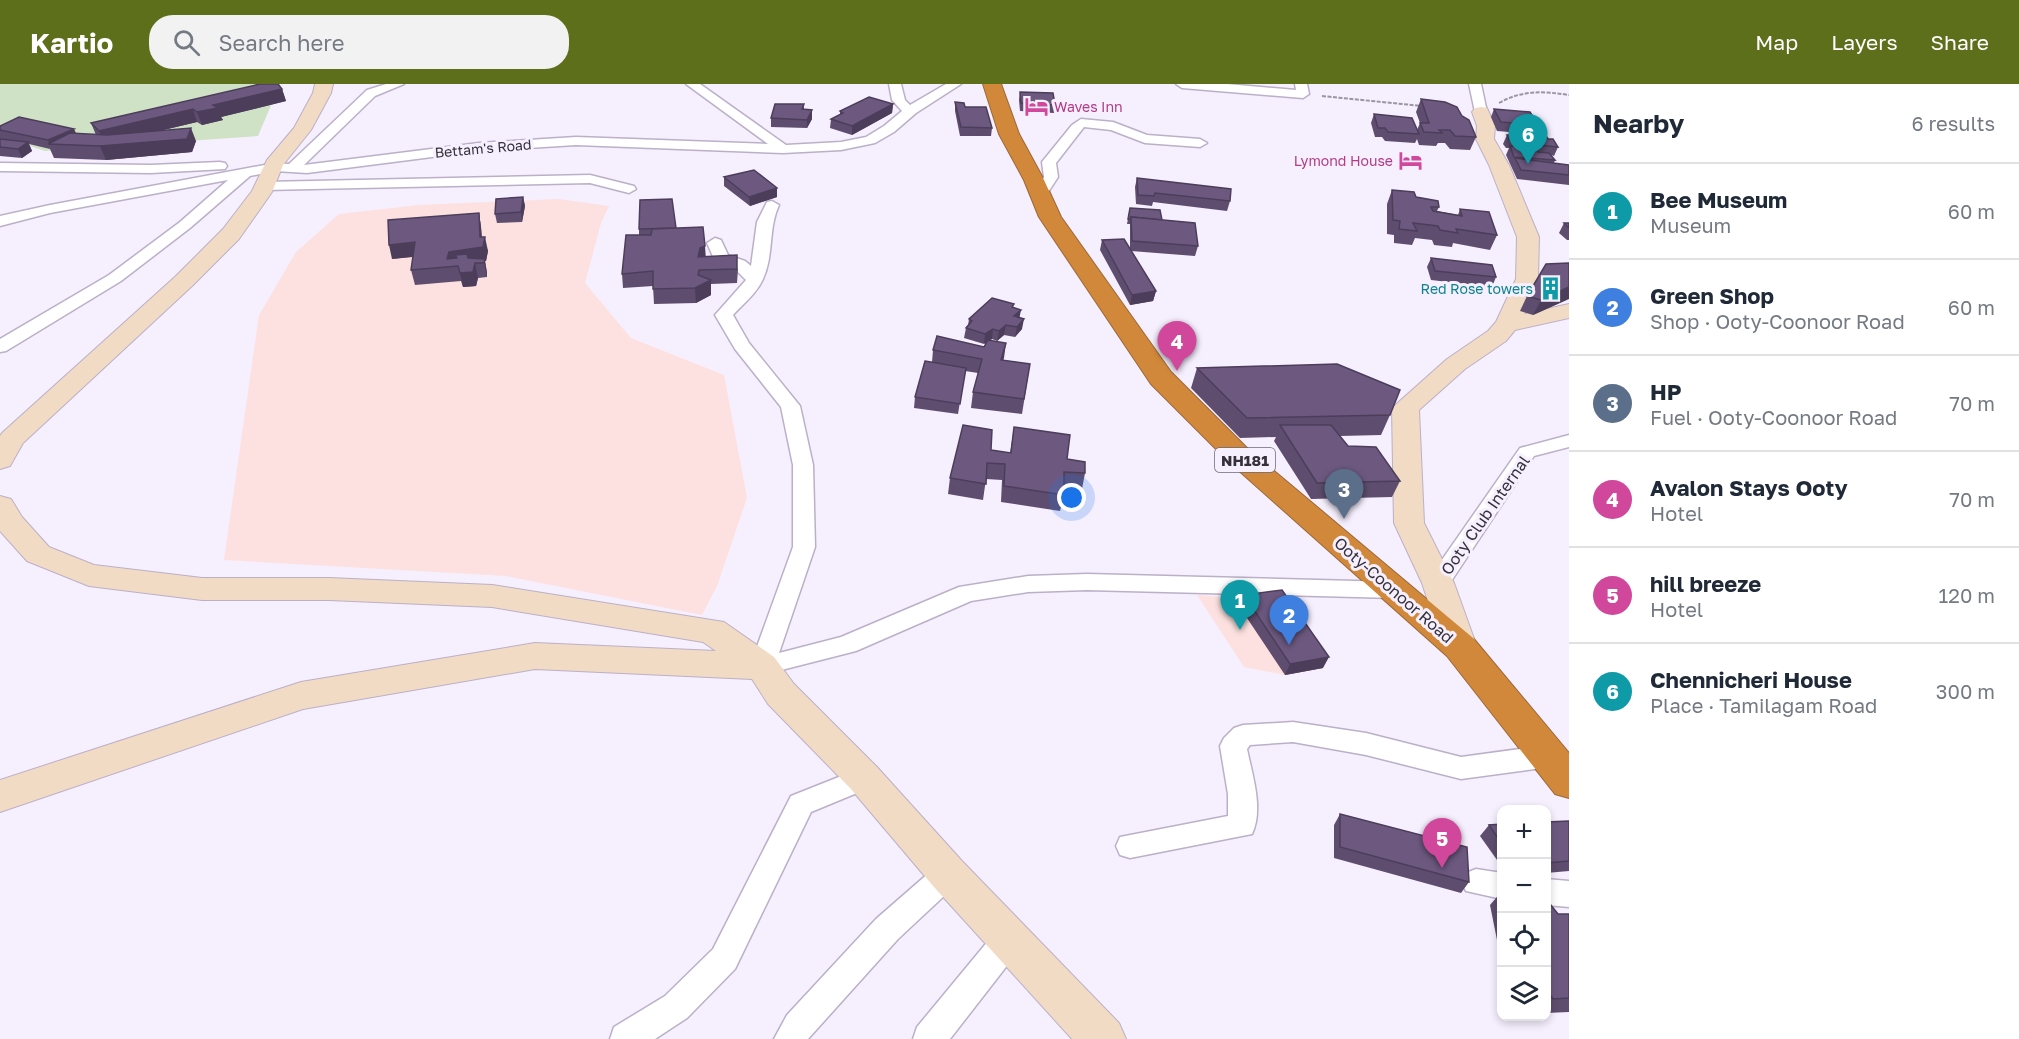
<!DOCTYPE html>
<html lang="en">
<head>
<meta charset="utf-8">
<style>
	:root { --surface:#fff; --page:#f2f2f3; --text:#1f2937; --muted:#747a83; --line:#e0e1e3; --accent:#5e6f1c }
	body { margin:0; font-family:"Golos Text",sans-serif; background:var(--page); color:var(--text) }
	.controls { position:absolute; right:18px; bottom:18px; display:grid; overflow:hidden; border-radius:12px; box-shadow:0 3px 9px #0003 }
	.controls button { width:54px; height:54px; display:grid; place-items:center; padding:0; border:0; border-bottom:2px solid var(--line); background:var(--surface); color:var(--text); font:30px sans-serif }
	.you { position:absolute; left:1072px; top:414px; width:21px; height:21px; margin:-15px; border:4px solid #fff; border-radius:50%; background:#1a73e8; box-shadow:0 0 0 9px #1a73e833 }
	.badge { display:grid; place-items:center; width:39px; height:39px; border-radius:50%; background:var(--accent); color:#fff; font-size:20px; font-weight:700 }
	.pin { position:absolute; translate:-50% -50px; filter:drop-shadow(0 2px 3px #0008) }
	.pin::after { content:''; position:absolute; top:32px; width:21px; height:18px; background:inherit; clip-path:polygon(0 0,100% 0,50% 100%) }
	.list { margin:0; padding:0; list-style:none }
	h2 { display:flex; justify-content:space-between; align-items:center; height:78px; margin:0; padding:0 24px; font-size:26px }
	h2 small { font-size:20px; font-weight:400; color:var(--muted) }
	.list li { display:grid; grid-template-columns:39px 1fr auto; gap:18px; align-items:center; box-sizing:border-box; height:96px; padding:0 24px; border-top:2px solid var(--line) }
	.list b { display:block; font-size:22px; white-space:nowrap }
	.list p { margin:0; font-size:20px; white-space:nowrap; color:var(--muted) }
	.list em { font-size:20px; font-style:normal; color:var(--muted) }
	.icon { flex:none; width:33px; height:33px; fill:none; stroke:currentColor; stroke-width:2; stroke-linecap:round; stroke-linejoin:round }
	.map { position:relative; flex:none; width:1569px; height:955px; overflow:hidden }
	header { display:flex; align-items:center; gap:36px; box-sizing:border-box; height:84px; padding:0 30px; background:var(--accent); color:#fff }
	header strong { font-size:28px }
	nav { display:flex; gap:33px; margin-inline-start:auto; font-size:21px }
	.search { width:420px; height:54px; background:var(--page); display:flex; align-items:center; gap:15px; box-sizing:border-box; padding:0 21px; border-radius:24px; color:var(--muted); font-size:22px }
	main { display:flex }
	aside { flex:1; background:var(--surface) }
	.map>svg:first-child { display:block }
	.commercial { fill:#fce1e0 }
	.green { fill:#d0e2c6 }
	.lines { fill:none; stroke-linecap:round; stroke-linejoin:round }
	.street-casing { stroke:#bbb0c8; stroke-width:3 }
	.secondary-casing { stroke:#bbb0c8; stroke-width:2 }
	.highway-casing { stroke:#9a693a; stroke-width:2 }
	.path { stroke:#9b95a2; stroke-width:2; stroke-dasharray:4 1.5; stroke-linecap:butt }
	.street { fill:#fff; fill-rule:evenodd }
	.secondary { fill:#f1dbc4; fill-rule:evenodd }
	.highway { fill:#d1883a; fill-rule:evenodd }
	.wall { fill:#5e4d6e }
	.shaded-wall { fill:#4c3e5a }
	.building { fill:#6d5980; stroke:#4c3e5a; stroke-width:1.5 }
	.labels { text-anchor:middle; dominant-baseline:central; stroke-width:6; stroke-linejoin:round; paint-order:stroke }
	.far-hotel-label { font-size:14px; fill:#b23c85; stroke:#f6effe; text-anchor:start }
	.far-street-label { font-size:14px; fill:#35303a; stroke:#f6effe }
	.far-culture-label { font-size:14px; fill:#0d838f; stroke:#f6effe; text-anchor:end }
	.shield { fill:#f6effe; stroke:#6f6975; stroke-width:1.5 }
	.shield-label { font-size:15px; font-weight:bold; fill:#35303a }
	.street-label { font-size:16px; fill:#35303a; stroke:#f6effe }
</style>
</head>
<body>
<header>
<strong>Kartio</strong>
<div class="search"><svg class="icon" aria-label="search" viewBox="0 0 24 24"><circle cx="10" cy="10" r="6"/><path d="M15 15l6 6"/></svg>Search here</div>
<nav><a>Map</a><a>Layers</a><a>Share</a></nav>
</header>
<main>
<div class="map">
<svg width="1569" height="955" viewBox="0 0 1569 955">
	<rect width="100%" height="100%" fill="#f6effe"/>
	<g class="commercial">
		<polygon points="559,115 609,122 601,139 585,199 631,254 724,291 747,414 717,502 702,531 506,492 224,476 259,231 296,168 339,130 419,121"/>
		<polygon points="1197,511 1277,517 1323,584 1285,591 1244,583"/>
	</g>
	<polygon class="green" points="0,0 280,0 258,52 45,67 0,52"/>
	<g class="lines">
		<defs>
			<g id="street">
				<polygon points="386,0 404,0 375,12 304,81 479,59 576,53 768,60 686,0 700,0 786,61 841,58 866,53 884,42 902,27 892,16 889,0 901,0 905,16 910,21 946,0 961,0 916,29 894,48 875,59 841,66 783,69 576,61 479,67 307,89 275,87 250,92 190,144 121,197 6,267 0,268 0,255 109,191 180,138 228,96 50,129 0,142 0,132 50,121 275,79 289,80 367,6"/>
				<polygon points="1176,0 1227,0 1296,6 1295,0 1307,0 1309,10 1303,14 1182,4"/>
				<polygon points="1469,0 1481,0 1487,28 1486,31 1481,32 1475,28"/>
				<polygon points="1081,35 1113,38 1147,51 1200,55 1207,59 1200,63 1145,59 1111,46 1084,43 1056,79 1058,93 1045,113 1035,113 1033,110 1044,93 1042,78 1072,41"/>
				<polygon points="220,78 225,79 227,82 225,85 151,89 0,87 0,79 151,81"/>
				<polygon points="590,91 634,102 636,105 629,109 590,99 265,106 258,102 265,98"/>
				<path d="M772,117L779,121C768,145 774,171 763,195C757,209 743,220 733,231L749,259L800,322L813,381L815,463L779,569L841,553L959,503L1028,492L1087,490L1394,498L1402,500L1406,506L1402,512L1394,514L1087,506L1028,508L971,517L856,567L762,591L753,589L750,582L793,463V381L781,323L735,265L715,231L746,196L733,183L715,177L707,159L715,154L721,156L728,171L745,177L751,182L757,138L767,118Z"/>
				<polygon points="1569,351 1569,363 1534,372 1446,505 1438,507 1430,505 1427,499 1430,493 1520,364"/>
				<path d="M1293,638L1366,649L1461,673L1549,661L1558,664L1562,672L1558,680L1549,683L1461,695L1366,671L1293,658L1250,661L1247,665C1252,690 1264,725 1252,750L1130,774L1120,771L1116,762L1120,753L1228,732V710L1220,662L1224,654L1234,644L1243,641Z"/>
				<polygon points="864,683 874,686 878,694 874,702 811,728 735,885 687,934 655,955 610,955 614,943 665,912 713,865 791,712"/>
				<polygon points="948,777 958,781 963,790 958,799 898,855 808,955 774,955 787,931 876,835 938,781"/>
				<polygon points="1476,785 1502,789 1502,815 1466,807 1461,798 1466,789"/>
				<polygon points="1546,795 1569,797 1569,823 1546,821"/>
				<polygon points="1009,841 1020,845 1024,855 1020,865 950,955 913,955 917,943 998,845"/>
			</g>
			<g id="secondary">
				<polygon points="315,0 333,0 331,9 311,46 283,81 272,108 239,155 192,202 23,359 10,382 0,385 0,352 2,349 176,192 223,145 252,107 267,76 294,44 313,9"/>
				<polygon points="1481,23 1487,24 1495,42 1494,55 1509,81 1539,153 1538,195 1524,230 1569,220 1569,234 1515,246 1506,257 1465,285 1419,326 1424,439 1454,499 1477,563 1472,572 1460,576 1448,572 1443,563 1422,499 1394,439 1392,324 1447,275 1488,247 1496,238 1516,195 1517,153 1489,81 1476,55 1477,42 1472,28 1475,24"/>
				<polygon points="0,412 11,415 22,433 49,463 94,481 202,494 329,494 492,501 724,538 774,573 794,600 877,683 962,777 1119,939 1126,955 1072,955 934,803 851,705 768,620 752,595 535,585 303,625 0,728 0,696 301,598 535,559 716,567 703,558 492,523 329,516 202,516 89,502 27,477 0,447"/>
			</g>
			<polygon id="highway" points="983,0 1001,0 1019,50 1044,96 1061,133 1171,288 1248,365 1473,554 1569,669 1569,714 1555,710 1447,572 1228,377 1151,300 1039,133 1024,96 999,50"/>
		</defs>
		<use href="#street" class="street-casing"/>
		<use href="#secondary" class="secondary-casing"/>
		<use href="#highway" class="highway-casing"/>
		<g class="path">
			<polyline points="1322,12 1422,22"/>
			<path d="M1499,19C1522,6 1543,7 1569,11"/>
		</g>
		<use href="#street" class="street"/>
		<use href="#secondary" class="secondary"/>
		<use href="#highway" class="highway"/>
	</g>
	<g class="wall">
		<polygon points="282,5 286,17 221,33 223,36 202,41 197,38 159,47 196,57 192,68 106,76 54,74 50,65 29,60 32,67 22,74 0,72 0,42 96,51 91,39"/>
		<polygon points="1020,8 1055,21 1054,29 1020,27 1019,16"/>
		<polygon points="1421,15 1462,32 1476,53 1470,66 1450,65 1445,59 1438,59 1436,62 1419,61 1417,55 1415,59 1385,57 1382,53 1375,53 1371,39 1374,30 1417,46 1420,39 1416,28"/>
		<polygon points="955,18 965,23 992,44 991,52 960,52 955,27"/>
		<polygon points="804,20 804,25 812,26 812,35 807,44 771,43 771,34"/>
		<polygon points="893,20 892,29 852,51 830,44 831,35 840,31 840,27"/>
		<polygon points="1494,25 1538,41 1534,49 1548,55 1558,63 1554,72 1551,71 1555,76 1554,79 1569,81 1569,101 1517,95 1506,71 1509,64 1506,64 1503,60 1507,51 1512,51 1509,48 1497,47 1491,33"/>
		<polygon points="724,93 777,113 750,122 724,102"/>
		<polygon points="1137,94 1230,117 1227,127 1153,118 1152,122 1136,120 1135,103"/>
		<polygon points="1392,106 1416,113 1439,123 1437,127 1458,131 1460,125 1497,151 1490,166 1453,159 1452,163 1434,161 1432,156 1415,154 1412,161 1394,159 1394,151 1387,150 1387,120"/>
		<polygon points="523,113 525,122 522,138 497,139 495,130"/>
		<polygon points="1130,124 1162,136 1198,162 1195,172 1131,167 1156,207 1153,217 1130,221 1100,166 1102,156 1130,165 1130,140 1127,140"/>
		<polygon points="479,129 481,143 482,153 488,167 486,177 485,177 487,189 487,193 478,194 476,202 463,203 461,197 415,201 411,186 413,173 392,175"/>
		<polygon points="1564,139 1569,139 1569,156 1567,156 1559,149"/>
		<polygon points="676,144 706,173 738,185 737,199 711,200 711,211 696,219 654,220 653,202 623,204 622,190 639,151 639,145"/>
		<polygon points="1431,174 1496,193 1492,203 1431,196 1427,183"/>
		<polygon points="1527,212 1566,216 1533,231 1520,227"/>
		<polygon points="1014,224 1019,234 1022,245 1015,253 1004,251 997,257 992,255 990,256 1003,276 1030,280 1022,330 971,324 973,308 978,289 965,287 958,330 914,324 915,313 932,278 933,266 984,263 986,258 984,260 964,254 966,244 968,241 969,235"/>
		<polygon points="1197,284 1390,331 1381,351 1340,352 1348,362 1400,397 1392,413 1311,415 1274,357 1276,353 1240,354 1191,304"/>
		<polygon points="1014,343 1067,375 1085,389 1082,405 1064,404 1064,411 1060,427 1001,418 1002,396 986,395 983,416 948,410 950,394 991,366 1010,369"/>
		<polygon points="1244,511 1323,584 1285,591 1239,522"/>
		<polygon points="1340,730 1469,798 1461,809 1334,774 1334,741"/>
		<polygon points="1569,737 1569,787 1546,789 1546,738"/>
		<polygon points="1502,740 1502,783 1480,752 1489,741"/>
		<polygon points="1502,807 1502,873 1500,871 1490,821"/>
		<polygon points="1546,815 1558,830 1569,830 1569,928 1546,929"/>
	</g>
	<g class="shaded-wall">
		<polygon points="282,5 286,17 221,33 223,36 202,41 197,28 213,21"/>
		<polygon points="893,20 892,29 852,51 852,42"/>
		<polygon points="193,25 197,38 105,60 99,47"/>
		<polygon points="812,26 812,35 807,44 807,36"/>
		<polygon points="191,44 196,57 192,68 106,76 100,62"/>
		<polygon points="74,45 78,53 50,61 48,56"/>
		<polygon points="28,58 32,67 22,74 18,65"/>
		<polygon points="777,104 777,113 750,122 749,113"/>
		<polygon points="523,113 525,122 522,138 521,128"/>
		<polygon points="479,129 481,143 482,163 485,153 488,167 486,177 485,177 487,189 487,193 484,179 457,174 455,171 458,182 447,175 449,168 480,153"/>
		<polygon points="415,158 418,172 392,175 389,161"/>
		<polygon points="705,162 706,176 701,179 699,187 700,200 711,196 711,211 696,219 695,204 698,191 698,173 700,164"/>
		<polygon points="475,179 478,194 476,202 463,203 460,189"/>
		<polygon points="1569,203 1569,215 1533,231 1541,216"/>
		<polygon points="1156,207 1153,217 1130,221 1132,211"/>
		<polygon points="1021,226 1019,236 1012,243 1014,232"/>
		<polygon points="1024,235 1022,245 1015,253 1017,243"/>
		<polygon points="1006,241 1004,251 997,257 999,247"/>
		<polygon points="993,245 992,255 984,260 985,250"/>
		<polygon points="1006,259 1004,274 999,291 1001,276"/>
		<polygon points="1329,573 1323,584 1285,591 1290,580"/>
	</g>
	<g class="building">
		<polygon points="260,0 278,0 282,5 213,21 218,24 197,28 193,25 99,47 91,39"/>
		<polygon points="1020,8 1053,9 1055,21 1021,19"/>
		<polygon points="869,13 893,20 852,42 831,35 843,29 840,27"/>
		<polygon points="1421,15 1445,18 1457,23 1462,32 1469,36 1476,53 1455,52 1450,46 1439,46 1442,49 1424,48 1420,39 1429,39"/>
		<polygon points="955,18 964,19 965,23 986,23 992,44 961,43"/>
		<polygon points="775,20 804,20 802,25 812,26 807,36 771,34"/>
		<polygon points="1494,25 1530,28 1538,41 1532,41 1535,44 1517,43 1513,39 1501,38"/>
		<polygon points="1374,30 1412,34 1419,50 1388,48 1385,44 1378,44"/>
		<polygon points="19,33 74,45 48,56 0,46 0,42"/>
		<polygon points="191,44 187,55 100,62 48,60 70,49 107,51"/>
		<polygon points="1515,48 1545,50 1548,55 1553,55 1558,63 1521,59 1517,55 1509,55 1507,51 1517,51"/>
		<polygon points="0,55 28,58 18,65 0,63"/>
		<polygon points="1510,62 1537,64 1538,68 1549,69 1555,76 1514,73"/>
		<polygon points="1515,74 1569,81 1569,91 1521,86"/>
		<polygon points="754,86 777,104 749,113 724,93"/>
		<polygon points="1137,94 1231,105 1230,117 1155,109 1154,112 1138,111"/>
		<polygon points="1392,106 1414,108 1416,113 1438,117 1439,123 1431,123 1433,127 1462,132 1460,125 1489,128 1497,151 1456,145 1458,149 1440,146 1438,142 1413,139 1417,147 1399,145 1400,137 1393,136"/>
		<polygon points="523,113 521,128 495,130 496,115"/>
		<polygon points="672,115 676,144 639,145 640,116"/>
		<polygon points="1130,124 1160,126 1162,136 1131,133 1132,135 1128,135"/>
		<polygon points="479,129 480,153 485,153 483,163 449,168 447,175 457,174 455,171 467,170 468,174 485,175 484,179 475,179 473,188 460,189 458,182 411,186 415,158 389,161 388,136"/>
		<polygon points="1131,133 1195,139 1198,162 1132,157"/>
		<polygon points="1564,139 1569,139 1569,144"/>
		<polygon points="703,143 705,162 700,164 698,173 737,171 737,185 699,186 698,191 711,196 695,204 653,205 653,187 622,190 626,151 651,151 652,145"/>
		<polygon points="1124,155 1156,207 1132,211 1102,156"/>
		<polygon points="1431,174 1492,181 1496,193 1435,187"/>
		<polygon points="1569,179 1569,203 1541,216 1527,212 1546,180"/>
		<polygon points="992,214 1014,220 1012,223 1021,226 1014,232 1024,235 1017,243 1006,241 999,247 993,245 985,250 966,244 972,237 969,235"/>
		<polygon points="937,252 984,263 988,256 1006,259 1001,276 1030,280 1024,315 973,308 982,275 933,266"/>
		<polygon points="925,277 966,284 960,320 915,313"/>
		<polygon points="1337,280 1400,306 1390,331 1247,334 1197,284"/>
		<polygon points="963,341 992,346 991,366 1011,369 1014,343 1070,351 1067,375 1085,378 1085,389 1064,388 1064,411 1004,402 1005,380 987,379 986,400 950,394"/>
		<polygon points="1280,341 1331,341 1348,362 1376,363 1400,397 1317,399"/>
		<polygon points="1282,506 1329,573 1290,580 1244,511"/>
		<polygon points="1340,730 1467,763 1469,798 1340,763"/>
		<polygon points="1569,737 1569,777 1546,779 1546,738"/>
		<polygon points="1502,740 1502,760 1489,741"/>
		<polygon points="1546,815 1558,830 1569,830 1569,914 1553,915 1546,905"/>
	</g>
	<defs>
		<symbol id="hotel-bare" viewBox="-9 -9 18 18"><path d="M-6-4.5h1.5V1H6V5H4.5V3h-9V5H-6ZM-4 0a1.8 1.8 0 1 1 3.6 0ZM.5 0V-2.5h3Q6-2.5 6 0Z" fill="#d1479c" stroke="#f6effe" stroke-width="2.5" paint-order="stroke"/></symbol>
		<symbol id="building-bare" viewBox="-9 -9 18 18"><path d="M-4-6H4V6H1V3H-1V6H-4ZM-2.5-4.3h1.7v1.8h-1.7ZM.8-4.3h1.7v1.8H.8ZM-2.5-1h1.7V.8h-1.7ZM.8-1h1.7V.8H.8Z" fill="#0f9aa8" stroke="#f6effe" stroke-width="2.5" paint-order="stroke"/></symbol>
	</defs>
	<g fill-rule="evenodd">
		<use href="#hotel-bare" x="1020" y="6" width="33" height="33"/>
		<use href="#hotel-bare" x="1394" y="60" width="33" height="33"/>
		<use href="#building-bare" x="1534" y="188" width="33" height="33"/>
	</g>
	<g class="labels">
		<g class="far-hotel-label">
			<text x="1054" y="22">Waves Inn</text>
			<text x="1393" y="76" text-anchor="end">Lymond House</text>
		</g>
		<g class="far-street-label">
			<text transform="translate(483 64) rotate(-5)">Bettam's Road</text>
		</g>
		<g class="far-culture-label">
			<text x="1533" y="204">Red Rose towers</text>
		</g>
		<rect class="shield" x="1215" y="364" width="60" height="24" rx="4.5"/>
		<g class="shield-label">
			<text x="1245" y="376">NH181</text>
		</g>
		<g class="street-label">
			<text transform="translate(1485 431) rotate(-55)">Ooty Club Internal</text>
			<text transform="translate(1394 506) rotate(41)">Ooty-Coonoor Road</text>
		</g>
	</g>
</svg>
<div class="controls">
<button>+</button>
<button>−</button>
<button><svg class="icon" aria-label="locate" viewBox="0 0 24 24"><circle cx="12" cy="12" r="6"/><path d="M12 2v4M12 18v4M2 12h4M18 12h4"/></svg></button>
<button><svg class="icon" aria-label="layers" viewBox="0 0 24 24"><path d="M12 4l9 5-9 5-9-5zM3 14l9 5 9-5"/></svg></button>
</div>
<div class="you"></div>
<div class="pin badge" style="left:1240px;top:546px;background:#0f9aa8">1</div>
<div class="pin badge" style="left:1289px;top:561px;background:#3f7fe0">2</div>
<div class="pin badge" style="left:1344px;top:435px;background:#5c6f8a">3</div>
<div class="pin badge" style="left:1177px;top:287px;background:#d1479c">4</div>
<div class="pin badge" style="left:1442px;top:784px;background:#d1479c">5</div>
<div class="pin badge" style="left:1528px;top:80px;background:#0f9aa8">6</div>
</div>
<aside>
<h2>Nearby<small>6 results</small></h2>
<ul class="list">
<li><span class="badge" style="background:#0f9aa8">1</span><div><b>Bee Museum</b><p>Museum</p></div><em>60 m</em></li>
<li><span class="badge" style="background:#3f7fe0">2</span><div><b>Green Shop</b><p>Shop · Ooty-Coonoor Road</p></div><em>60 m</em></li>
<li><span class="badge" style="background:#5c6f8a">3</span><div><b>HP</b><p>Fuel · Ooty-Coonoor Road</p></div><em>70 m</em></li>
<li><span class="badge" style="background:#d1479c">4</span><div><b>Avalon Stays Ooty</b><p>Hotel</p></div><em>70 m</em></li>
<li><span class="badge" style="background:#d1479c">5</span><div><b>hill breeze</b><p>Hotel</p></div><em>120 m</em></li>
<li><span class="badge" style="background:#0f9aa8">6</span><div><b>Chennicheri House</b><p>Place · Tamilagam Road</p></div><em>300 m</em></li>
</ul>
</aside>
</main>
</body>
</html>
